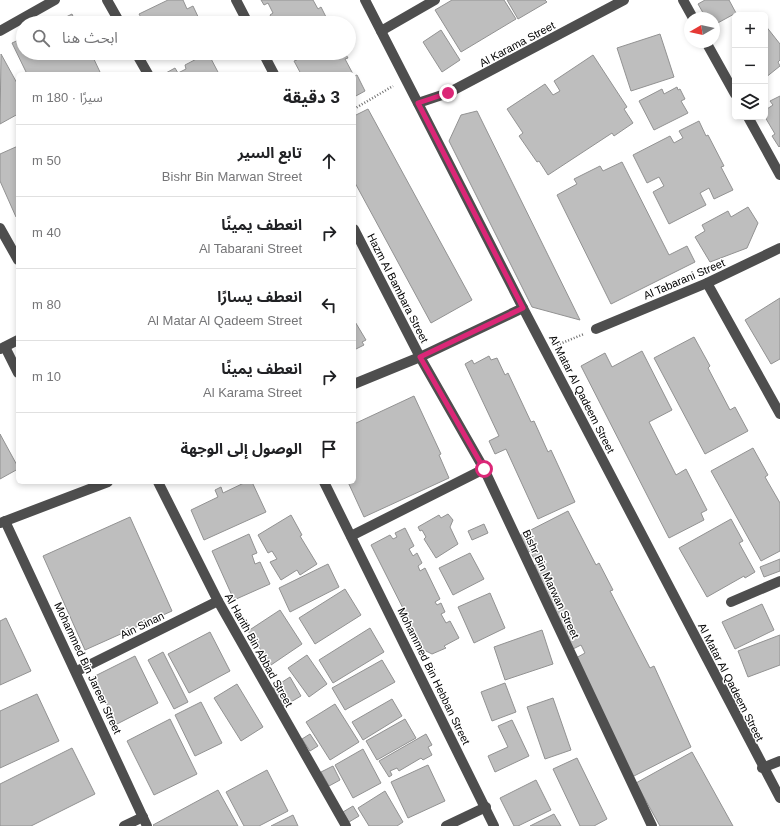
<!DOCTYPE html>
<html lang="ar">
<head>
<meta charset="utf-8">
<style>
	:root { --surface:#fff; --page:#f2f2f2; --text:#202124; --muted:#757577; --line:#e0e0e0 }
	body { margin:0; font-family:Helvetica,"Noto Sans Arabic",sans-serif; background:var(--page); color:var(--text); direction:rtl }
	.controls { position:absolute; right:12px; top:12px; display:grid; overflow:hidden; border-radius:6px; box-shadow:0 2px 6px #0003 }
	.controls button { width:36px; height:36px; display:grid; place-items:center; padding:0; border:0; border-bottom:1px solid var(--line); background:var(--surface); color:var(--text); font:20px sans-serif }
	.compass { position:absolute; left:684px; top:12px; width:36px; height:36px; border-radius:50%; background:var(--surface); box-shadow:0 2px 6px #0003; rotate:261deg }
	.stop { position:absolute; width:12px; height:12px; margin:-9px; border:3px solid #db2777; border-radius:50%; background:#fff }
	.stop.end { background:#db2777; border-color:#fff; box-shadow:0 1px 4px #0008 }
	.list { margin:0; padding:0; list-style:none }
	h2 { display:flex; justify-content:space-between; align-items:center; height:52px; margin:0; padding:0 16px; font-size:17px }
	h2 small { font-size:13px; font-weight:400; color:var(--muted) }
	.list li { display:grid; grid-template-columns:26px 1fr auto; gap:12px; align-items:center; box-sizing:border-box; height:72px; padding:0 16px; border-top:1px solid var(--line) }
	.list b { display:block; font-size:15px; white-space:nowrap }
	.list p { margin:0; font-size:13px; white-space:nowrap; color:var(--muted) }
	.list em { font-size:13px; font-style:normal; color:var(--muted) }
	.icon { flex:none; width:22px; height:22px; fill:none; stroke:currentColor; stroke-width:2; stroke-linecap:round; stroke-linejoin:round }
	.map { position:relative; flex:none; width:780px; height:826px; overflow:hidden; direction:ltr }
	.search { position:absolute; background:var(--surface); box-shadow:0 2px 6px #0003; left:16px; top:16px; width:340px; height:44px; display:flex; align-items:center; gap:10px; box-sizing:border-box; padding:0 14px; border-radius:22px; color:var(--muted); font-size:15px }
	.panel { position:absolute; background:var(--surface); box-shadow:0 2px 6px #0003; left:16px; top:72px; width:340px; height:412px; border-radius:6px; direction:rtl }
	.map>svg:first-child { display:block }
	.building { fill:#bebebe; stroke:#929292 }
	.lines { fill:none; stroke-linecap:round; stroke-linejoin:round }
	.path { stroke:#707070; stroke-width:2.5; stroke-dasharray:1 2; stroke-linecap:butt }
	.minor { stroke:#4e4e4e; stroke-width:10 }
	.route { stroke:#db2777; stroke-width:5 }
	.labels { text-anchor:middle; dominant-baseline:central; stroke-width:3; stroke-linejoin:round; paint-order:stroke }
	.street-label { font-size:11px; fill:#000; stroke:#fff }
</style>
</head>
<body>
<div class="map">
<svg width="780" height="826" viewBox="0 0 780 826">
	<rect width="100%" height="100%" fill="#fff"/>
	<g class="building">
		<polygon points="168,0 183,0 187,9 193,6 201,23 144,23 139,14"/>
		<polygon points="261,0 313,0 318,9 321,7 329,23 274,23 270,15 273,13 268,3 264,5"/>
		<polygon points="452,0 504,0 516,19 461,52 435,10"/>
		<polygon points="507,0 545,0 547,2 518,19"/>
		<polygon points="705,0 729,0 736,13 714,25 714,18 706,18 698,4"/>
		<polygon points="72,14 76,23 54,23"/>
		<polygon points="765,25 780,44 780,60 778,62 780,66 765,78"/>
		<polygon points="441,30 460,60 442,72 423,42"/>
		<polygon points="660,34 674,77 631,91 617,48"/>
		<polygon points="23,38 23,53 91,53 100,72 94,74 27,74 12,43"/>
		<polygon points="208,53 219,74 164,74 175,68 178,73 186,69 185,65"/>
		<polygon points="294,53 345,53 348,58 345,59 353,74 301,74 294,61 297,60"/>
		<polygon points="1,54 18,85 18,114 0,124"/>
		<polygon points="593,55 627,107 624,109 633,123 614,136 612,133 548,175 539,161 537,162 519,136 523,133 507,109 545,84 553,95 560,91 554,81"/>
		<polygon points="357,75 365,91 354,97 354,76"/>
		<polygon points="677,87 678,90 680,89 685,99 681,101 688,113 654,130 639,101 662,89 664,94"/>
		<polygon points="780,96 780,146 779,147 772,136 775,134 765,117 765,105 767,109 773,105 770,101"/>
		<polygon points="368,109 472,300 431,323 354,181 354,116"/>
		<polygon points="477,111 580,320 532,307 449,141 461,115"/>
		<polygon points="699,121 706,136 708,135 724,166 721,167 733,190 714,199 709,188 700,193 706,205 669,224 653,192 664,186 659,177 647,183 633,155 670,136 674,143 683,138 679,131"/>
		<polygon points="18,146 18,216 16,217 0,181 0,154"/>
		<polygon points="622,162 669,255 687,246 695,262 611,304 557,195 577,184 574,179 600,166 603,171"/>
		<polygon points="748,207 758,223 747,248 710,262 695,237 705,231 702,225 728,211 731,217"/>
		<polygon points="780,298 780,359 771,364 745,320"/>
		<polygon points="354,320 366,340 362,342 364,345 354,350"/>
		<polygon points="694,337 710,366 708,368 730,410 735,407 748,431 705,454 654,358"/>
		<polygon points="642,351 672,410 649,422 676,475 686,469 707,510 701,513 704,520 669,538 581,366 605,353 612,367"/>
		<polygon points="489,356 491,360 497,358 505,375 508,373 531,422 534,421 548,452 551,450 575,502 538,519 506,449 495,454 489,441 499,436 465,364 472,360 474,364"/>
		<polygon points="414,396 441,454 439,455 449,478 364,517 348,482 354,482 354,424"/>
		<polygon points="0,434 18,467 18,469 0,479"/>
		<polygon points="753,448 768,475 765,477 780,503 780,551 761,561 711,471"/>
		<polygon points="246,482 252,482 266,512 204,540 191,510 218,497 215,490 221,487 223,493"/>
		<polygon points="568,511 596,565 599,563 613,590 610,591 650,668 654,666 691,747 632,777 576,658 585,653 581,645 573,649 534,566 537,564 530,551 527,553 519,536"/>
		<polygon points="448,514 453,520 450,527 458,544 436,558 424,539 426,537 422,530 420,531 418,527 439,515 441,518"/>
		<polygon points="291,515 302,535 300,536 317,564 300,575 297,570 281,580 270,562 277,559 272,551 268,553 258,535"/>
		<polygon points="130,517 172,611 85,650 43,556"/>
		<polygon points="731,519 743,541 739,543 755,572 745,578 744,576 707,597 679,548"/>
		<polygon points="484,524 488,533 472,540 468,531"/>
		<polygon points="405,528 414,546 409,549 413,556 417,553 422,563 418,566 420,571 425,568 440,599 435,602 437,605 441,603 445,612 441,614 446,623 450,621 459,638 444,646 446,648 432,654 424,650 371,545 390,535 393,539 397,537 395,533"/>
		<polygon points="249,534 257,553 252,555 255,564 260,562 270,584 234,600 212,551"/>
		<polygon points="470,553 484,579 453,595 439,568"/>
		<polygon points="780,559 780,571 764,577 760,567"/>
		<polygon points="328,564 339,587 290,612 279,588"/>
		<polygon points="345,589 361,615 315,644 299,618"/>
		<polygon points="490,593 505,628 474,643 458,607"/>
		<polygon points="762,604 774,630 735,649 722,622"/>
		<polygon points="280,610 302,644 271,665 248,631"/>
		<polygon points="6,618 31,671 0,685 0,621"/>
		<polygon points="370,628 384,652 333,683 319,660"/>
		<polygon points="542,630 553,664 505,680 494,647"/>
		<polygon points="210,632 230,671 189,693 168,654"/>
		<polygon points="780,635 780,665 748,677 738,651"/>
		<polygon points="163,652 188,702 174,709 148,660"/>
		<polygon points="307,655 327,684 309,697 288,668"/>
		<polygon points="135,656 158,703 117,724 93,677"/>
		<polygon points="382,660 395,682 345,710 332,688"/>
		<polygon points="290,677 301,696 284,706 273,688"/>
		<polygon points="505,683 516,712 492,721 481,692"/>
		<polygon points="237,684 263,727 241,741 214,698"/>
		<polygon points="37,694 59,741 0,768 0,711"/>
		<polygon points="553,698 571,750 545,759 527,707"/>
		<polygon points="392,699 402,716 363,740 352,722"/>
		<polygon points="201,702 222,743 195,756 175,715"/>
		<polygon points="335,704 359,742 330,760 306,722"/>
		<polygon points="170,719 197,774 154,795 127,741"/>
		<polygon points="405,719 416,738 377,760 366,741"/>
		<polygon points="512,720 529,756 495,772 488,756 508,747 498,726"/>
		<polygon points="310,734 318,746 310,751 302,739"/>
		<polygon points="426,734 432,745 428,747 432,755 423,760 421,758 399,771 397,768 390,771 392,775 389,777 379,761"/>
		<polygon points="72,748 95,794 31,826 0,826 0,784"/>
		<polygon points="363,749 381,783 353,798 335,765"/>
		<polygon points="692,752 733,826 660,826 636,783"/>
		<polygon points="577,758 607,819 594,826 580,826 553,769"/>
		<polygon points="428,765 445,801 408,818 391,782"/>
		<polygon points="333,766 340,780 329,786 321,772"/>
		<polygon points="267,770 288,811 259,826 244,826 226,792"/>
		<polygon points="536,780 551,810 518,826 514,826 500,798"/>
		<polygon points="218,790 238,826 154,826 153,825"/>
		<polygon points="385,791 403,822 397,826 369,826 358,808"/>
		<polygon points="353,806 359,816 349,822 343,812"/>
		<polygon points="554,814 561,826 530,826"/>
		<polygon points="293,815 298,826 271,826"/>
	</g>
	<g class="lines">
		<g class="path">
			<polyline points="354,109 393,86"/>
			<polyline points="557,345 584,334"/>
		</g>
		<g class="minor">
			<polyline points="107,0 120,23"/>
			<polyline points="236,0 248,23"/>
			<polyline points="365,0 523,308 780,798"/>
			<polyline points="683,0 693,18"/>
			<polyline points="0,31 55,0"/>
			<polyline points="381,31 435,0"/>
			<polyline points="706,42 735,94"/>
			<polyline points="136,53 148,74"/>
			<polyline points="263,53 274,74"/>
			<polyline points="418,103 448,93 624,0"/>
			<polyline points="748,117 780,175"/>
			<polyline points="0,228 18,260"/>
			<polyline points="354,229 420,357 484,469 652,826"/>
			<polyline points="707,283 780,414"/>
			<polyline points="596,329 707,283 780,248"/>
			<polyline points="5,347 18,373"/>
			<polyline points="0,349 18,340"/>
			<polyline points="354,384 420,357 523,308"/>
			<polyline points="158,482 218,601 346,826"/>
			<polyline points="324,482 494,826"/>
			<polyline points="5,521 147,826"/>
			<polyline points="0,523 108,482"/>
			<polyline points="351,536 484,469"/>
			<polyline points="731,602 780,581"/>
			<polyline points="77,671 218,601"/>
			<polyline points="762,768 780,761"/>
			<polyline points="124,826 143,817"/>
			<polyline points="446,826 486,807"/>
		</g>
	</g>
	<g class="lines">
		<polyline class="route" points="448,93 418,103 523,308 420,357 484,469"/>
	</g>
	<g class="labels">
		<g class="street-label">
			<text transform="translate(517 44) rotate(-28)">Al Karama Street</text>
			<text transform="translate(684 279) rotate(-23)">Al Tabarani Street</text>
			<text transform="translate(398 288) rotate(63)">Hazm Al Bambara Street</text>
			<text transform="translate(582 394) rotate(63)">Al Matar Al Qadeem Street</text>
			<text transform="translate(551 584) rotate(65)">Bishr Bin Marwan Street</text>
			<text transform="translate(142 625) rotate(-26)">Ain Sinan</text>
			<text transform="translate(259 650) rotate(61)">Al Harith Bin Abbad Street</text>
			<text transform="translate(88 668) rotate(65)">Mohammed Bin Jareer Street</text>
			<text transform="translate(434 676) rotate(64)">Mohammed Bin Hebban Street</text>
			<text transform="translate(731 682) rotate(63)">Al Matar Al Qadeem Street</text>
		</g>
	</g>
</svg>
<div class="controls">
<button>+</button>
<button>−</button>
<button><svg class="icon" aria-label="layers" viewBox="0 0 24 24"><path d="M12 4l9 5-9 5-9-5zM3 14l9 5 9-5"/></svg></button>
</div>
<svg class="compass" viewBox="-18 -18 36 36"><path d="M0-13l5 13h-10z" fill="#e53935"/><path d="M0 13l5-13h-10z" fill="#757577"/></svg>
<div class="stop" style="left:484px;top:469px"></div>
<div class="stop end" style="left:448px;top:93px"></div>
<div class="search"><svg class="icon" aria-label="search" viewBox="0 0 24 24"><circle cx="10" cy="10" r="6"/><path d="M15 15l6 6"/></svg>ابحث هنا</div>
<section class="panel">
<h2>3 دقيقة<small>سيرًا · 180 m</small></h2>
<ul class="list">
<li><svg class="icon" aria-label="ahead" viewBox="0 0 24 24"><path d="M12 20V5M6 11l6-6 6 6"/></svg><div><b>تابع السير</b><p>Bishr Bin Marwan Street</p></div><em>50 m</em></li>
<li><svg class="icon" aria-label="right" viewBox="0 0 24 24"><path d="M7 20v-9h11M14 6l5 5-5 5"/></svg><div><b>انعطف يمينًا</b><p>Al Tabarani Street</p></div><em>40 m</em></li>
<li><svg class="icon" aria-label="left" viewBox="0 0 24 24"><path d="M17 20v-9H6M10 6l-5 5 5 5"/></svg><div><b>انعطف يسارًا</b><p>Al Matar Al Qadeem Street</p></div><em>80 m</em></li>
<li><svg class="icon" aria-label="right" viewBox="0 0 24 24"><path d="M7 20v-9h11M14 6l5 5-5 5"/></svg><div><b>انعطف يمينًا</b><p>Al Karama Street</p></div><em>10 m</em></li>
<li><svg class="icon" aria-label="arrive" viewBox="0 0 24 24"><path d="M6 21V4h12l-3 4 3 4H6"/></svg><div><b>الوصول إلى الوجهة</b></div></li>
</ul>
</section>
</div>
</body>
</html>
